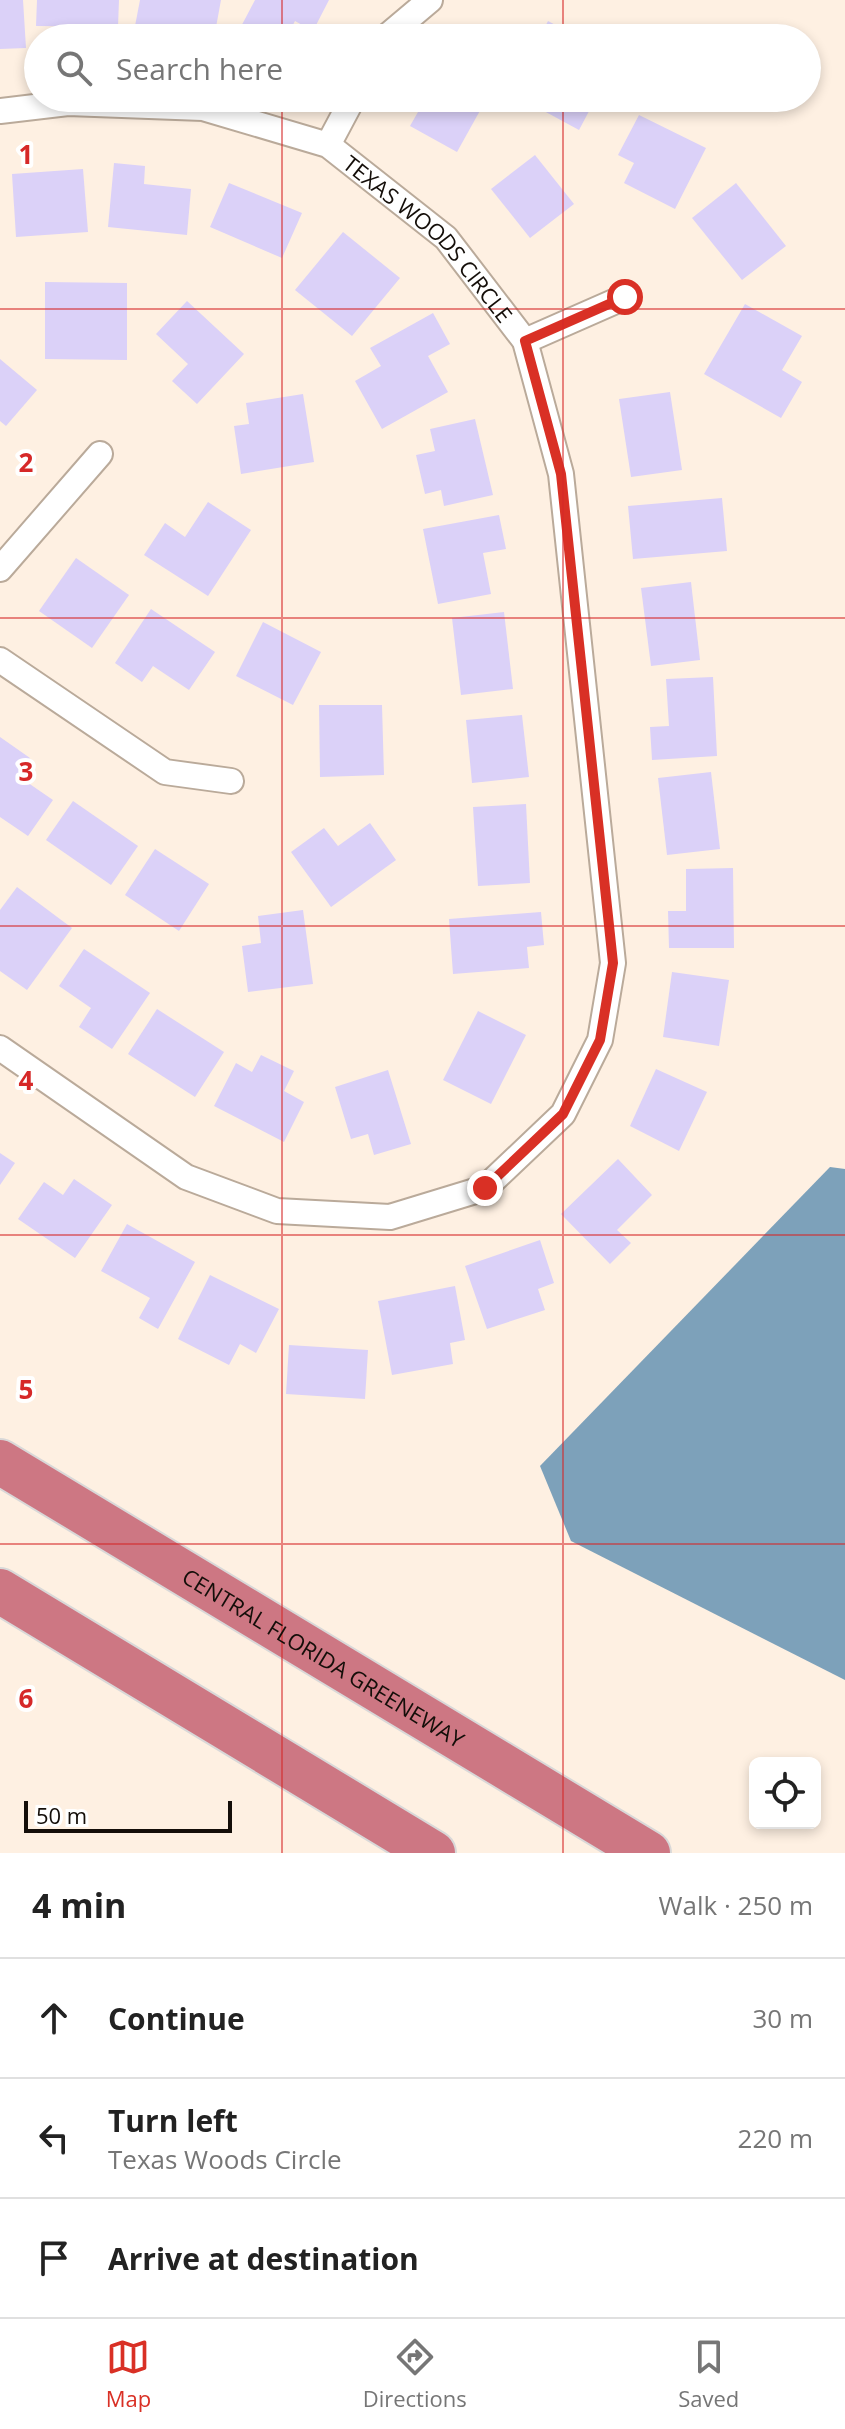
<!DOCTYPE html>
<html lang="en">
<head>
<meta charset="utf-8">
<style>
	:root { --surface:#fff; --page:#f2f2f2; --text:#222; --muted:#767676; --line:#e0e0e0; --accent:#d93025 }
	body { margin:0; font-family:"Open Sans",sans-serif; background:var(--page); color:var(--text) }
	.controls { position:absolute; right:24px; bottom:24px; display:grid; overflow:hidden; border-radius:12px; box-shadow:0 4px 12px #0003 }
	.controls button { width:72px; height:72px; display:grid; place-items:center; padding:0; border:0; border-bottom:2px solid var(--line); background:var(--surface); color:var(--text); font:40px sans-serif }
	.scale { position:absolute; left:24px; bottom:20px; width:208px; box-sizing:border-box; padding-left:8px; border:4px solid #140e09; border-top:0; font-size:22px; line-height:28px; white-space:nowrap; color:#140e09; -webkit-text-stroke:6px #fff; paint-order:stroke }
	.stop { position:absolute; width:24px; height:24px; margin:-18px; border:6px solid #d93025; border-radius:50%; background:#fff }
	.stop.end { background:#d93025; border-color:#fff; box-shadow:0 2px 8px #0008 }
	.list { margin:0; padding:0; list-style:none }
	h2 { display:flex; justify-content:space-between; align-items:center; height:104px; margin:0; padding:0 32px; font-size:34px }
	h2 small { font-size:26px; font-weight:400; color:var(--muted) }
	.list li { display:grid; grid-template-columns:52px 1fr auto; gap:24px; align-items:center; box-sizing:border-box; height:120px; padding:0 32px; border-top:2px solid var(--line) }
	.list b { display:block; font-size:30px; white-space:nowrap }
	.list p { margin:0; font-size:26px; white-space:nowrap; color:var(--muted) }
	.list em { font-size:26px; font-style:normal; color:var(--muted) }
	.icon { flex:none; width:44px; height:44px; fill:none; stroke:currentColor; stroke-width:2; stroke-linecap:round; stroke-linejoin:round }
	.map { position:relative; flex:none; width:845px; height:1853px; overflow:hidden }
	.search { position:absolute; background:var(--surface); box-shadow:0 4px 12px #0003; left:24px; right:24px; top:24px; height:88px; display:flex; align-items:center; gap:20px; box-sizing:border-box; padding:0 28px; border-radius:44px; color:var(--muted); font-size:30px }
	.sheet { height:464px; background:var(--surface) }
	nav { display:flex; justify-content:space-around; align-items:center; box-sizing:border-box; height:112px; border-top:2px solid var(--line); background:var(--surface); font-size:22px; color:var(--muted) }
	nav a { display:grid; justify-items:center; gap:4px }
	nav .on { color:var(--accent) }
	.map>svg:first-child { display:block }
	.water { fill:#7da1ba }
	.building { fill:#dbd1f8 }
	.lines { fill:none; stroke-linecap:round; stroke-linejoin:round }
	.minor-casing { stroke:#baaa9a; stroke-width:28 }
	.motorway-casing { stroke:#d9d8d8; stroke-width:48 }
	.minor { stroke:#fff; stroke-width:24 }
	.motorway { stroke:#cd7783; stroke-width:44 }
	.route { stroke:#d93025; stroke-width:10 }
	.grid { fill:none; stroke:#d62828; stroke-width:2; stroke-opacity:0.55 }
	.labels { text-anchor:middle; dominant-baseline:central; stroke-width:8; stroke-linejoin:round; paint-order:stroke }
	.street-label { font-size:22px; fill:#140e09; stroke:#fff }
	.grid-label { font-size:26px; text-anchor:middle; font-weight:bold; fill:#d62828; stroke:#fff; stroke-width:8; stroke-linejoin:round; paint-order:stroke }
</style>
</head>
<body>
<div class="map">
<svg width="845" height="1853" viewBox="0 0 845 1853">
	<rect width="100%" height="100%" fill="#fef0e2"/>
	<polygon class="water" points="830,1167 845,1169 845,1680 571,1541 540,1466"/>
	<g class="building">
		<polygon points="0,0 23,0 26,48 0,49"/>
		<polygon points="37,0 119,0 118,27 36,26"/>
		<polygon points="140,0 221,0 214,38 135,26"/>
		<polygon points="255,0 329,0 313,31 295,21 286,38 241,38 236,36"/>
		<polygon points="548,21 580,38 539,38"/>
		<polygon points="426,98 487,98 457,152 410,126"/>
		<polygon points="520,98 596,98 579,130"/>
		<polygon points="639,115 706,148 675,209 624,183 634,163 618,155"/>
		<polygon points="535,155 574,204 530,238 491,189"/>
		<polygon points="114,163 145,166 144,184 191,189 187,235 108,227"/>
		<polygon points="83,169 88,232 16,237 12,174"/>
		<polygon points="229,183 302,213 282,258 210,227"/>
		<polygon points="736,183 786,246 742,280 692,218"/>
		<polygon points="343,232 400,278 352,336 295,290"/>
		<polygon points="45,282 127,283 127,360 45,359"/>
		<polygon points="187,301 244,354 197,404 172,381 188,364 156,334"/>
		<polygon points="745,304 802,336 782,370 802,382 781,418 704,374"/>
		<polygon points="433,313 450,344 428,356 448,392 382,429 355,381 381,366 370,348"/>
		<polygon points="0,359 37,390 6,426 0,421"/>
		<polygon points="670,392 682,470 631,477 619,399"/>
		<polygon points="303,394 314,462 241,474 234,426 249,424 246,403"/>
		<polygon points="475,419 493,495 444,506 441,490 425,494 416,455 435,451 430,429"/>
		<polygon points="722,498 727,551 633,559 628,506"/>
		<polygon points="208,502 251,530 208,596 144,555 165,523 185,537"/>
		<polygon points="499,515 506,549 483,553 491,594 438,604 423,529"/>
		<polygon points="76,558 129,595 92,648 39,611"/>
		<polygon points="691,582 700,660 651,666 641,588"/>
		<polygon points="151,609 215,652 189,690 153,666 142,682 115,663"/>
		<polygon points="504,612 513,689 461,695 452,618"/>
		<polygon points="263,622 321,652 293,705 236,676"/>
		<polygon points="713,677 717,756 652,760 650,727 669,726 666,679"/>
		<polygon points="319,705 382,705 384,775 320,777"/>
		<polygon points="522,715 529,777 472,783 466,720"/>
		<polygon points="0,737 30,758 18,776 53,800 28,836 0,817"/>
		<polygon points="711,772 720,849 667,855 658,778"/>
		<polygon points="73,801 138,846 111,885 46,840"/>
		<polygon points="526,804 530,883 478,886 473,807"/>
		<polygon points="370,823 396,860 331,907 291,852 324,828 338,846"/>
		<polygon points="155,849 209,884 179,931 125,895"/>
		<polygon points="733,868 734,948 669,948 668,911 686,911 686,869"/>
		<polygon points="17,887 72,928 27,990 0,971 0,910"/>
		<polygon points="303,910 313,984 248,992 242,946 261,943 258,916"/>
		<polygon points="541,912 544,945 527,947 529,968 453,974 449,919"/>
		<polygon points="84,949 150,993 112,1049 79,1027 91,1008 59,986"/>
		<polygon points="672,972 729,980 719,1046 663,1037"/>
		<polygon points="157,1009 224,1052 195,1097 128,1054"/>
		<polygon points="478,1011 526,1035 491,1104 443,1080"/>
		<polygon points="261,1055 294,1071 284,1091 304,1102 284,1142 214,1106 236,1063 252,1072"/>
		<polygon points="656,1069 707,1092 679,1151 630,1126"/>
		<polygon points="388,1070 411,1144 374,1155 368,1134 351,1139 335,1087"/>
		<polygon points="0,1153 15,1163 0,1185"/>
		<polygon points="618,1159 652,1195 617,1230 631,1243 610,1264 561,1214"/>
		<polygon points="74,1179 112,1205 75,1258 18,1219 44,1182 63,1195"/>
		<polygon points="127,1224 195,1262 158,1329 139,1318 150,1298 101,1271"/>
		<polygon points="540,1240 554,1283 538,1289 545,1310 487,1329 465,1266"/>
		<polygon points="210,1275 279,1309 256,1353 240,1344 229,1365 178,1339"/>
		<polygon points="455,1286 465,1340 450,1343 453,1364 392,1375 378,1301"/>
		<polygon points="289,1345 368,1350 365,1399 286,1394"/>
	</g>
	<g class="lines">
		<defs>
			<g id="minor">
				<polyline points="385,38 430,0"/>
				<path id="s1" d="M0,111L68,103L203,108L328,145L446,238L525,341L561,474L613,963L600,1040L563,1114L485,1188L390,1217L277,1211L186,1177L0,1048"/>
				<polyline points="328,145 353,98"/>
				<polyline points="525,341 625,297"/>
				<polyline points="0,569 100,454"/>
				<polyline points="0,660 165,772 231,781"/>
			</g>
			<g id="motorway">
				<path id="s2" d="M0,1462L648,1853"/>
				<polyline points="0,1591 433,1853"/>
			</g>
		</defs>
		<use href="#minor" class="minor-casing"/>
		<use href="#motorway" class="motorway-casing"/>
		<use href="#minor" class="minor"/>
		<use href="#motorway" class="motorway"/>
	</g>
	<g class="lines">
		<polyline class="route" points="485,1188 563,1114 600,1040 613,963 561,474 525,341 625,297"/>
	</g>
	<path class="grid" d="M282,0V38M563,0V38M282,98V1853M563,98V1853M0,309H845M0,618H845M0,926H845M0,1235H845M0,1544H845"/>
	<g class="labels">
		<g class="street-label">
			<text stroke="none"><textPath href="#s1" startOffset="472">TEXAS WOODS CIRCLE</textPath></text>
			<text stroke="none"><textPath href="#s2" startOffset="378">CENTRAL FLORIDA GREENEWAY</textPath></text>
		</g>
	</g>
	<g class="grid-label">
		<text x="26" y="164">1</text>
		<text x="26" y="472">2</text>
		<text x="26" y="781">3</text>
		<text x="26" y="1090">4</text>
		<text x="26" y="1399">5</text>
		<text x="26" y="1708">6</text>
	</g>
</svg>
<div class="controls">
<button><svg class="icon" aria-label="locate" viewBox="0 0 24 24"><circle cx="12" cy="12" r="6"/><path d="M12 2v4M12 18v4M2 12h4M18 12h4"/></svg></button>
</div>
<div class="scale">50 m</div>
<div class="stop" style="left:625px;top:297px"></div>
<div class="stop end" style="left:485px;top:1188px"></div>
<div class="search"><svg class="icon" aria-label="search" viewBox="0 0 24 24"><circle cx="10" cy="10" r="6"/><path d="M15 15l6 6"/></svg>Search here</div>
</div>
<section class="sheet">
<h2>4 min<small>Walk · 250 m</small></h2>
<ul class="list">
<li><svg class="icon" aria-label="ahead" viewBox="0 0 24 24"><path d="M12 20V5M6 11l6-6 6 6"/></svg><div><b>Continue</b></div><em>30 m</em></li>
<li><svg class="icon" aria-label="left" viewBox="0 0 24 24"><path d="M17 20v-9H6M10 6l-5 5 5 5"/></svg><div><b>Turn left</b><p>Texas Woods Circle</p></div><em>220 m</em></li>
<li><svg class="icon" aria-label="arrive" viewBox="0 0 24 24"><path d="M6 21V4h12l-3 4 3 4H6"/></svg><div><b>Arrive at destination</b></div></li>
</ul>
</section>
<nav>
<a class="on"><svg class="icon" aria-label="map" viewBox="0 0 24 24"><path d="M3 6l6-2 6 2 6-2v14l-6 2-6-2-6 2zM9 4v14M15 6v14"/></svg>Map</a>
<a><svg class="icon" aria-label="directions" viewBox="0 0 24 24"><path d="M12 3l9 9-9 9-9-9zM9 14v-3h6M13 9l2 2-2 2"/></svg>Directions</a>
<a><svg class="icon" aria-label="saved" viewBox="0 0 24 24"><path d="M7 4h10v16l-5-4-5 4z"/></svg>Saved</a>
</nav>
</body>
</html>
